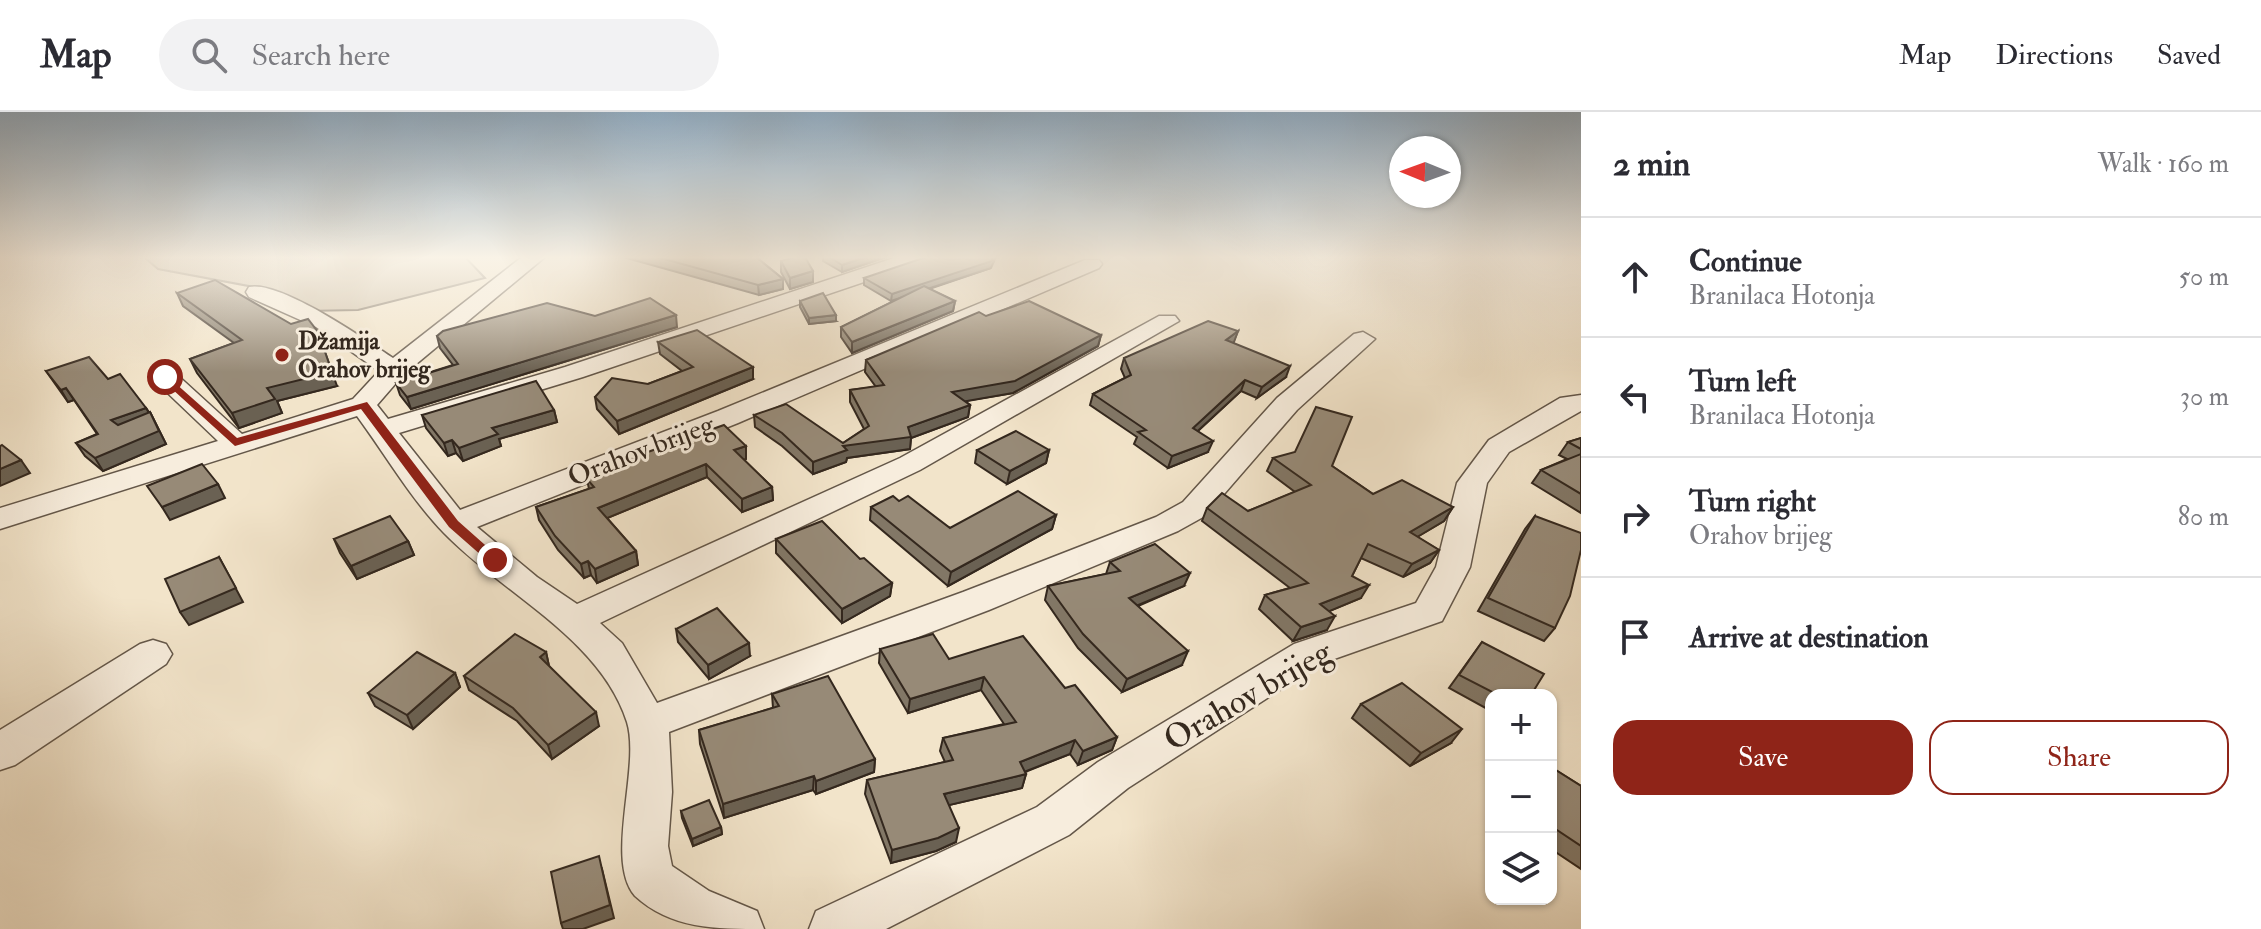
<!DOCTYPE html>
<html lang="en">
<head>
<meta charset="utf-8">
<style>
	:root { --surface:#fff; --page:#f2f2f3; --text:#2b2b33; --muted:#7c7c81; --line:#e1e1e2; --accent:#8f2418 }
	body { margin:0; font-family:"IM FELL Double Pica",serif; background:var(--page); color:var(--text) }
	.controls { position:absolute; right:24px; bottom:24px; display:grid; overflow:hidden; border-radius:16px; box-shadow:0 2px 6px #0004 }
	.controls button { width:72px; height:72px; display:grid; place-items:center; padding:0; border:0; border-bottom:2px solid var(--line); background:var(--surface); color:var(--text); font:40px sans-serif }
	.compass { position:absolute; left:1389px; top:24px; width:72px; height:72px; border-radius:50%; background:var(--surface); box-shadow:0 2px 6px #0004; rotate:271deg }
	.stop { position:absolute; width:24px; height:24px; margin:-18px; border:6px solid #8f2418; border-radius:50%; background:#fff }
	.stop.end { background:#8f2418; border-color:#fff; box-shadow:0 2px 8px #0008 }
	.list { margin:0; padding:0; list-style:none }
	h2 { display:flex; justify-content:space-between; align-items:center; height:104px; margin:0; padding:0 32px; font-size:34px }
	h2 small { font-size:26px; font-weight:400; color:var(--muted) }
	.list li { display:grid; grid-template-columns:52px 1fr auto; gap:24px; align-items:center; box-sizing:border-box; height:120px; padding:0 32px; border-top:2px solid var(--line) }
	.list b { display:block; font-size:30px; white-space:nowrap }
	.list p { margin:0; font-size:26px; white-space:nowrap; color:var(--muted) }
	.list em { font-size:26px; font-style:normal; color:var(--muted) }
	.actions { display:flex; gap:16px; padding:24px 32px }
	.actions a { flex:1; padding:18px 0; border:2px solid var(--accent); border-radius:24px; text-align:center; font-size:28px; color:var(--accent) }
	.actions .main { background:var(--accent); color:#fff }
	.icon { flex:none; width:44px; height:44px; fill:none; stroke:currentColor; stroke-width:2; stroke-linecap:round; stroke-linejoin:round }
	.map { position:relative; flex:none; width:1581px; height:817px; overflow:hidden }
	header { display:flex; align-items:center; gap:48px; box-sizing:border-box; height:112px; padding:0 40px; background:var(--surface); border-bottom:2px solid var(--line) }
	header strong { font-size:38px }
	nav { display:flex; gap:44px; margin-inline-start:auto; font-size:28px }
	.search { width:560px; height:72px; background:var(--page); display:flex; align-items:center; gap:20px; box-sizing:border-box; padding:0 28px; border-radius:44px; color:var(--muted); font-size:30px }
	main { display:flex }
	aside { flex:1; background:var(--surface) }
	.map>svg:first-child { display:block }
	.green { fill:#d2c4ad; stroke:#837666; stroke-width:2 }
	.lines { fill:none; stroke-linecap:round; stroke-linejoin:round }
	.minor-casing { stroke:#645749; stroke-width:3 }
	.minor { fill:#f7eddd; fill-rule:evenodd }
	.wall { fill:#827766; stroke:#34281e; stroke-width:2 }
	.shaded-wall { fill:#6a6153; stroke:#34281e; stroke-width:2 }
	.building { fill:#978a77; stroke:#34281e; stroke-width:2 }
	.route { fill:#8f2418 }
	.poi-dot { fill:#8f2418; stroke:#f7eddd; stroke-width:3 }
	.labels { text-anchor:middle; dominant-baseline:central; stroke-width:6; stroke-linejoin:round; paint-order:stroke }
	.far-poi-label { font-size:24px; font-weight:bold; fill:#34281e; stroke:#f7eddd; text-anchor:start }
	.street-label { font-size:28px; fill:#34281e; stroke:#f7eddd }
	.near-street-label { font-size:34px; fill:#34281e; stroke:#f7eddd }
</style>
</head>
<body>
<header>
<strong>Map</strong>
<div class="search"><svg class="icon" aria-label="search" viewBox="0 0 24 24"><circle cx="10" cy="10" r="6"/><path d="M15 15l6 6"/></svg>Search here</div>
<nav><a>Map</a><a>Directions</a><a>Saved</a></nav>
</header>
<main>
<div class="map">
<svg width="1581" height="817" viewBox="0 0 1581 817">
	<rect width="100%" height="100%" fill="#f2e4ca"/>
	<filter id="stains"><feTurbulence type="fractalNoise" baseFrequency=".0025" numOctaves="4"/><feColorMatrix values="0 0 0 0 .2 0 0 0 0 .09 0 0 0 0 .02 0 0 0 .5 -.17"/></filter>
	<radialGradient id="worn" r=".72"><stop offset=".6" stop-color="#630" stop-opacity="0"/><stop offset="1" stop-color="#630" stop-opacity=".3"/></radialGradient>
	<polygon class="green" points="144,145 465,145 485,166 358,198 304,199 270,178 158,157"/>
	<g class="lines">
		<defs>
			<g id="minor">
				<path d="M522,145H545L403,263L377,293L388,307L565,255L897,145H929L926,149L583,265L399,321L460,398L718,299L1085,148H1099L1102,152L1099,156L738,311L477,415L537,465L577,492L900,346L1159,204H1175L1179,209L920,358L600,511L622,531L657,591L963,480L1156,405L1183,390L1277,286L1354,222L1363,220L1375,227L1297,298L1205,404L1178,419L989,498L669,620L672,680L668,734L672,754L709,779L757,799L764,817C715,817 671,817 635,784C604,748 641,655 627,610C600,526 503,482 444,421C411,387 385,342 357,304L0,417V396L218,329L156,270L152,265L156,260H174L242,322L353,287L379,259L316,215L249,185L246,180L249,175C280,168 366,228 393,246Z"/>
				<polygon points="1581,283 1581,299 1509,340 1487,371 1470,455 1442,509 1320,552 1128,676 1069,723 886,817 809,817 816,799 1037,695 1098,650 1294,532 1416,491 1436,455 1457,371 1489,328 1560,286"/>
				<polygon points="153,528 166,532 172,542 166,552 15,653 0,658 0,618 140,532"/>
			</g>
		</defs>
		<use href="#minor" class="minor-casing"/>
		<use href="#minor" class="minor"/>
	</g>
	<g class="wall">
		<polygon points="623,145 756,145 783,167 783,177 759,183"/>
		<polygon points="823,145 886,145 842,160 823,149"/>
		<polygon points="781,149 813,159 813,170 790,177 781,160"/>
		<polygon points="991,156 929,177 955,189 953,199 852,241 841,225 841,215 896,188 891,189 864,173 864,166"/>
		<polygon points="177,181 337,274 277,289 282,301 239,316 197,261 190,247 234,231 183,194"/>
		<polygon points="800,189 836,209 809,212 800,195"/>
		<polygon points="595,204 677,215 411,297 400,283 396,271 453,253 440,236 437,224"/>
		<polygon points="986,204 1101,223 1098,234 1013,281 965,289 970,293 968,305 911,326 910,337 847,346 846,350 813,362 782,334 755,315 754,303 843,331 864,317 850,290 850,278 876,275 865,260 866,248"/>
		<polygon points="1238,219 1233,231 1286,265 1257,286 1241,279 1198,319 1208,340 1168,356 1134,332 1137,325 1090,293 1093,282 1125,266 1121,257 1124,246"/>
		<polygon points="658,230 753,267 619,322 597,297 595,285 648,272 682,259 660,242"/>
		<polygon points="46,259 108,267 146,296 149,300 150,300 166,332 103,359 85,344 76,331 97,322 74,288 68,290"/>
		<polygon points="554,298 557,310 499,327 501,334 463,349 456,341 448,344 426,316 422,303"/>
		<polygon points="1581,326 1581,401 1532,371 1541,358 1567,347 1559,343 1568,330"/>
		<polygon points="977,338 1049,338 1046,351 1007,372 975,351"/>
		<polygon points="1273,346 1332,354 1373,382 1453,395 1444,409 1417,425 1439,438 1430,451 1403,465 1361,446 1352,464 1361,486 1329,499 1327,518 1293,529 1259,497 1265,483 1290,476 1202,409 1207,396 1248,399 1295,380 1267,359"/>
		<polygon points="746,347 744,348 772,375 773,388 742,400 707,365 607,406 636,439 638,453 597,471 591,463 584,466 558,438 539,408 536,395 589,377 587,367"/>
		<polygon points="899,389 950,416 1056,403 1052,417 948,474 870,408 871,395"/>
		<polygon points="1535,404 1555,516 1544,529 1478,499 1525,417"/>
		<polygon points="334,427 408,429 414,443 357,467 340,441"/>
		<polygon points="776,427 860,447 892,471 890,484 842,511 776,441"/>
		<polygon points="1110,450 1184,474 1138,494 1182,553 1122,580 1078,536 1045,488 1048,474 1106,462"/>
		<polygon points="676,517 750,544 709,567 678,530"/>
		<polygon points="1482,530 1531,583 1491,583 1491,599 1449,576"/>
		<polygon points="880,537 949,547 1065,576 1117,625 1112,638 1078,653 1070,642 1025,660 1026,662 1022,676 949,693 956,730 936,739 891,751 865,682 867,668 945,650 940,639 943,626 1004,612 981,578 908,601 879,551"/>
		<polygon points="546,540 549,554 599,614 552,647 517,609 469,578 464,564"/>
		<polygon points="455,561 460,575 413,617 375,594 368,581"/>
		<polygon points="772,582 875,647 874,660 816,682 813,678 724,706 700,632 699,618 773,596"/>
		<polygon points="1361,592 1451,631 1410,654 1352,606"/>
		<polygon points="1551,655 1581,674 1581,757 1551,737"/>
		<polygon points="681,699 721,715 722,722 693,734 682,706"/>
	</g>
	<g class="shaded-wall">
		<polygon points="866,145 886,145 842,160 842,153"/>
		<polygon points="994,145 996,145 991,156 891,189 892,182"/>
		<polygon points="813,159 813,170 790,177 790,166"/>
		<polygon points="783,167 783,177 759,183 758,173"/>
		<polygon points="955,189 953,199 852,241 852,230"/>
		<polygon points="676,203 677,215 411,297 407,285"/>
		<polygon points="836,203 836,209 809,212 809,206"/>
		<polygon points="1238,219 1234,230 1222,239 1226,228"/>
		<polygon points="318,220 337,274 277,289 282,301 239,316 232,301 267,276"/>
		<polygon points="1101,223 1098,234 1013,281 950,292 952,280"/>
		<polygon points="1290,254 1286,265 1257,286 1262,275"/>
		<polygon points="753,255 753,267 619,322 617,309"/>
		<polygon points="1245,268 1241,279 1189,327 1193,316"/>
		<polygon points="66,276 74,288 68,290 61,278"/>
		<polygon points="970,293 968,305 911,326 910,337 847,346 846,350 813,362 813,350 843,334 908,315"/>
		<polygon points="146,296 153,308 118,321 111,308"/>
		<polygon points="554,298 557,310 499,327 501,334 463,349 459,336 492,316"/>
		<polygon points="150,300 166,332 103,359 95,346"/>
		<polygon points="452,328 456,341 448,344 444,331"/>
		<polygon points="1213,329 1208,340 1168,356 1172,344"/>
		<polygon points="746,334 746,347 735,351 734,338"/>
		<polygon points="1049,338 1046,351 1007,372 1010,359"/>
		<polygon points="21,348 30,361 0,374 0,357"/>
		<polygon points="706,352 707,365 600,409 598,396"/>
		<polygon points="218,372 225,386 170,408 162,395"/>
		<polygon points="772,375 773,388 742,400 742,387"/>
		<polygon points="1453,395 1444,409 1402,434 1410,420"/>
		<polygon points="1056,403 1052,417 948,474 951,460"/>
		<polygon points="408,429 414,443 357,467 351,454"/>
		<polygon points="1439,438 1430,451 1403,465 1412,452"/>
		<polygon points="636,439 638,453 597,471 595,457"/>
		<polygon points="219,445 243,490 189,513 180,500"/>
		<polygon points="588,449 591,463 584,466 581,452"/>
		<polygon points="1190,461 1184,474 1124,499 1129,486"/>
		<polygon points="892,471 890,484 842,511 842,497"/>
		<polygon points="1369,473 1361,486 1313,506 1320,492"/>
		<polygon points="1335,504 1327,518 1293,529 1301,515"/>
		<polygon points="749,531 750,544 709,567 708,553"/>
		<polygon points="1188,539 1182,553 1122,580 1127,567"/>
		<polygon points="546,540 549,554 543,559 540,545"/>
		<polygon points="455,561 460,575 413,617 407,603"/>
		<polygon points="984,565 981,578 908,601 910,587"/>
		<polygon points="596,600 599,614 552,647 548,633"/>
		<polygon points="1462,617 1451,631 1410,654 1421,641"/>
		<polygon points="1117,625 1112,638 1078,653 1083,639"/>
		<polygon points="1075,628 1070,642 1016,663 1020,650"/>
		<polygon points="875,647 874,660 816,682 816,669"/>
		<polygon points="1026,662 1022,676 941,695 944,682"/>
		<polygon points="814,664 813,678 724,706 723,692"/>
		<polygon points="721,715 722,722 693,734 692,727"/>
		<polygon points="959,716 956,730 936,739 891,751 892,738"/>
		<polygon points="602,757 614,806 583,817 563,817 561,811"/>
	</g>
	<g class="building">
		<polygon points="657,145 756,145 783,167 758,173"/>
		<polygon points="795,145 805,145 813,159 790,166 781,149"/>
		<polygon points="829,145 866,145 842,153"/>
		<polygon points="926,145 994,145 992,149 892,182 864,166"/>
		<polygon points="215,168 291,212 308,207 318,220 332,260 267,276 275,287 232,301 190,247 242,228 177,181"/>
		<polygon points="924,174 955,189 852,230 841,215"/>
		<polygon points="823,181 836,203 809,206 800,189"/>
		<polygon points="650,186 676,203 407,285 396,271 458,252 437,224 443,219 547,191 595,204"/>
		<polygon points="1029,189 1101,223 1015,269 952,280 970,293 908,315 911,325 843,334 847,338 813,350 782,321 754,303 786,292 843,331 869,314 850,278 884,273 866,248 979,200 986,204"/>
		<polygon points="1208,209 1238,219 1226,228 1290,254 1262,275 1245,268 1193,316 1213,329 1172,344 1138,320 1146,318 1093,282 1131,263 1124,246"/>
		<polygon points="697,218 753,255 617,309 595,285 612,266 648,272 693,255 658,230"/>
		<polygon points="89,245 108,267 120,262 146,296 111,308 118,313 150,300 159,319 95,346 76,331 98,322 66,276 61,278 46,259"/>
		<polygon points="536,269 554,298 492,316 498,322 459,336 452,328 444,331 422,303"/>
		<polygon points="1316,295 1352,305 1332,354 1373,382 1402,368 1453,395 1410,420 1439,438 1412,452 1368,432 1352,464 1369,473 1320,492 1335,504 1301,515 1265,483 1308,471 1207,396 1222,381 1248,399 1311,373 1273,346 1295,340"/>
		<polygon points="724,313 746,334 734,338 772,375 742,387 706,352 598,396 636,439 595,457 588,449 581,452 555,424 536,395 594,375 587,367 645,341"/>
		<polygon points="1016,319 1049,338 1010,359 977,338"/>
		<polygon points="1581,326 1581,337 1568,330"/>
		<polygon points="2,333 21,348 0,357 0,334"/>
		<polygon points="1581,342 1581,382 1541,358"/>
		<polygon points="202,352 218,372 162,395 147,374"/>
		<polygon points="1018,379 1056,403 951,460 871,395 893,384 899,389 908,384 950,416"/>
		<polygon points="390,404 408,429 351,454 334,427"/>
		<polygon points="1535,404 1581,421 1581,438 1570,484 1555,516 1488,486"/>
		<polygon points="822,409 860,447 864,446 892,471 842,497 776,427"/>
		<polygon points="1155,432 1190,461 1129,486 1188,539 1127,567 1083,522 1048,474 1120,459 1110,450"/>
		<polygon points="219,445 236,476 180,500 165,467"/>
		<polygon points="717,496 749,531 708,553 676,517"/>
		<polygon points="515,522 546,540 540,545 596,600 548,633 513,596 464,564"/>
		<polygon points="933,522 949,547 1023,524 1065,576 1075,573 1117,625 1083,639 1075,628 1020,650 1026,662 944,682 959,716 938,726 892,738 867,668 953,648 943,626 1016,610 984,565 910,587 880,537"/>
		<polygon points="1482,530 1544,562 1531,583 1498,583 1459,563"/>
		<polygon points="417,540 455,561 407,603 368,581"/>
		<polygon points="828,564 875,647 816,669 814,664 723,692 699,618 779,594 772,582"/>
		<polygon points="1402,571 1462,617 1421,641 1361,592"/>
		<polygon points="1551,655 1581,674 1581,734 1551,714"/>
		<polygon points="709,688 721,715 692,727 681,699"/>
		<polygon points="599,744 610,793 561,811 551,760"/>
	</g>
	<linearGradient id="sky" x2="0" y2="1"><stop stop-color="#92aec5"/><stop offset="0.56" stop-color="#f9f3e7"/><stop offset="1" stop-color="#f9f3e7" stop-opacity="0"/></linearGradient>
	<rect width="1581" height="260" fill="url(#sky)"/>
	<polygon class="route" points="165,262 237,326 367,290 458,409 502,448 490,451 449,415 361,297 235,334 161,267"/>
	<circle class="poi-dot" cx="282" cy="243" r="8"/>
	<g class="labels">
		<g class="far-poi-label">
			<text x="298" y="229">Džamija<tspan x="298" dy="28">Orahov brijeg</tspan></text>
		</g>
		<g class="street-label">
			<text transform="translate(641 339) rotate(-21)">Orahov brijeg</text>
		</g>
		<g class="near-street-label">
			<text transform="translate(1248 584) rotate(-30)">Orahov brijeg</text>
		</g>
	</g>
	<rect width="100%" height="100%" filter="url(#stains)"/>
	<rect width="100%" height="100%" fill="url(#worn)"/>
</svg>
<div class="controls">
<button>+</button>
<button>−</button>
<button><svg class="icon" aria-label="layers" viewBox="0 0 24 24"><path d="M12 4l9 5-9 5-9-5zM3 14l9 5 9-5"/></svg></button>
</div>
<svg class="compass" viewBox="-18 -18 36 36"><path d="M0-13l5 13h-10z" fill="#e53935"/><path d="M0 13l5-13h-10z" fill="#7c7c81"/></svg>
<div class="stop" style="left:165px;top:265px"></div>
<div class="stop end" style="left:495px;top:448px"></div>
</div>
<aside>
<h2>2 min<small>Walk · 160 m</small></h2>
<ul class="list">
<li><svg class="icon" aria-label="ahead" viewBox="0 0 24 24"><path d="M12 20V5M6 11l6-6 6 6"/></svg><div><b>Continue</b><p>Branilaca Hotonja</p></div><em>50 m</em></li>
<li><svg class="icon" aria-label="left" viewBox="0 0 24 24"><path d="M17 20v-9H6M10 6l-5 5 5 5"/></svg><div><b>Turn left</b><p>Branilaca Hotonja</p></div><em>30 m</em></li>
<li><svg class="icon" aria-label="right" viewBox="0 0 24 24"><path d="M7 20v-9h11M14 6l5 5-5 5"/></svg><div><b>Turn right</b><p>Orahov brijeg</p></div><em>80 m</em></li>
<li><svg class="icon" aria-label="arrive" viewBox="0 0 24 24"><path d="M6 21V4h12l-3 4 3 4H6"/></svg><div><b>Arrive at destination</b></div></li>
</ul>
<div class="actions"><a class="main">Save</a><a>Share</a></div>
</aside>
</main>
</body>
</html>
